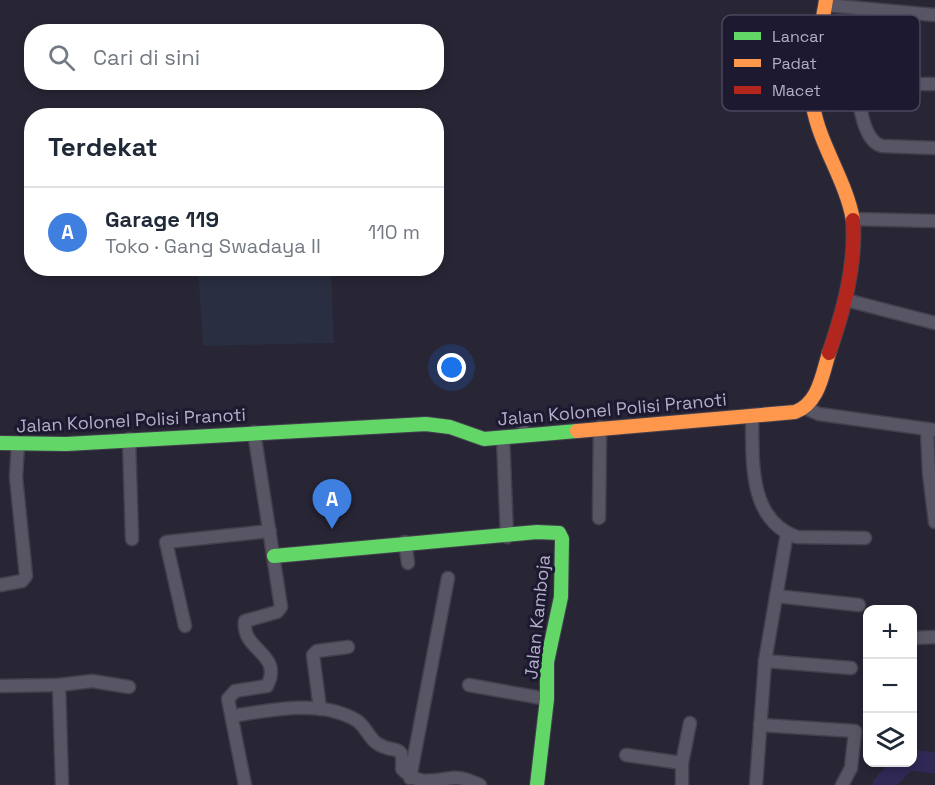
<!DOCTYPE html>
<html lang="id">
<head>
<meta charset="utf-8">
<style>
	:root { --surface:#fff; --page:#f2f2f3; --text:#1f2937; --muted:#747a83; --line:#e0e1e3; --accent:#111827 }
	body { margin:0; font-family:"Space Grotesk",sans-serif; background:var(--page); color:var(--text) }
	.controls { position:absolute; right:18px; bottom:18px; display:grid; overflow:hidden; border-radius:12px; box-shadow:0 3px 9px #0003 }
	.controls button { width:54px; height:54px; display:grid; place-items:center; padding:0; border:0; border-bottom:2px solid var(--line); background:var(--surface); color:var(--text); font:30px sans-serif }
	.you { position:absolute; left:452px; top:368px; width:21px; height:21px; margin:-15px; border:4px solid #fff; border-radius:50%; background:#1a73e8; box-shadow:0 0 0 9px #1a73e833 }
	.badge { display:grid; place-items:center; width:39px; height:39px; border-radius:50%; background:var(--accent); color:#fff; font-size:20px; font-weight:700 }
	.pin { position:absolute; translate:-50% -50px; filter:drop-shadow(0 2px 3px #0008) }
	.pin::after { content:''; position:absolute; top:32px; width:21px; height:18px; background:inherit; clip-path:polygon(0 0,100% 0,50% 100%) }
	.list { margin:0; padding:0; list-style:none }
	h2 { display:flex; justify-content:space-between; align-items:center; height:78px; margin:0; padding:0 24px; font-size:26px }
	h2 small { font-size:20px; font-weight:400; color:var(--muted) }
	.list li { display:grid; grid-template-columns:39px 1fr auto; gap:18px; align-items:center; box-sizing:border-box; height:90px; padding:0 24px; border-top:2px solid var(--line) }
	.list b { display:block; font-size:22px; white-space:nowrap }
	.list p { margin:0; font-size:20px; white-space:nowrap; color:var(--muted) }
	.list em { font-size:20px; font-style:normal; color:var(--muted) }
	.icon { flex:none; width:33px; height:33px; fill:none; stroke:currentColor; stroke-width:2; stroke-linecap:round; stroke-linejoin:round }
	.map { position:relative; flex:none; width:935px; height:785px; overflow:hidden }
	.search { position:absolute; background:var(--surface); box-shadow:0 3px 9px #0003; left:24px; top:24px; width:420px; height:66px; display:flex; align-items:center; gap:15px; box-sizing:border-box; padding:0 21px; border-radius:24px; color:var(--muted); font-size:22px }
	.panel { position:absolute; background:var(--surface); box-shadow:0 3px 9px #0003; left:24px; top:108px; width:420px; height:168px; border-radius:24px }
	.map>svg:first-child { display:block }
	.green { fill:#292e41 }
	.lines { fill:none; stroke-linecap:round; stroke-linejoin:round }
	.river { stroke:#302956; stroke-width:21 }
	.street-casing { stroke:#43404d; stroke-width:15 }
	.fast-casing { stroke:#43404f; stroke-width:16 }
	.slow-casing { stroke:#43404f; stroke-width:16 }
	.jam-casing { stroke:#43404f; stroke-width:16 }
	.street { stroke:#585664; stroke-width:12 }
	.fast { stroke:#63d668; stroke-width:14 }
	.slow { stroke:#ff974d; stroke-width:14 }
	.jam { stroke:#b3261e; stroke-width:14 }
	.labels { text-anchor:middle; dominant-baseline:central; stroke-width:6; stroke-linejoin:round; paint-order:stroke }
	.street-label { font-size:18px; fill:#b3aec8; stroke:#1d1930 }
	.key { fill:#1d1930; stroke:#4a465e; stroke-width:1.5 }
	.key-label { font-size:16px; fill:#b3aec8 }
</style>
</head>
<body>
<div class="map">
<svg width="935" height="785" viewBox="0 0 935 785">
	<rect width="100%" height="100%" fill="#282535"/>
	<polygon class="green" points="198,269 331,269 334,343 203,346"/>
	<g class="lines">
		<g class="river">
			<polyline points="912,760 935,763"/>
			<polyline points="883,785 905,762"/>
		</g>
		<defs>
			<g id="street">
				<polyline points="826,5 935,15"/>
				<path d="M855,84C860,101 862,141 882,146L935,148"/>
				<polyline points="822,90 855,84 935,84"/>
				<polyline points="853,219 935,221"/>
				<polyline points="846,300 935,323"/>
				<polyline points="805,408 819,414 935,430"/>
				<path d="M752,415C753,458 747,520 797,537L865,538"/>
				<polyline points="523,424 523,423"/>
				<polyline points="927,429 929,473 935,522"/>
				<polyline points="503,437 507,537"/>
				<polyline points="129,439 132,539"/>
				<polyline points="599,518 600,427"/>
				<polyline points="405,542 408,563"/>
				<polyline points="0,585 22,581 26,576 16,477 18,444"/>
				<polyline points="776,596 859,605"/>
				<polyline points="185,626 166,542 270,531"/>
				<polyline points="912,638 935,637"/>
				<polyline points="765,661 851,668"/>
				<polyline points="469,685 547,699"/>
				<polyline points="0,686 59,685"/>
				<polyline points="320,709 313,655 317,651 348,647"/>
				<path d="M232,716C271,710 320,699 356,720C366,726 369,739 378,744C396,755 404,742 402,769C418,785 430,781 452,778C462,777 471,781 480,785"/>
				<polyline points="760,725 855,731 851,768 842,785"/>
				<polyline points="626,755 682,763"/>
				<polyline points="410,778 448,578"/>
				<polyline points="62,785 59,685 92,681 129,687"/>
				<path d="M245,785L228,699L235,691L267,686C284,653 241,651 245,621L277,612L281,607L254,432"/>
				<polyline points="682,785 682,763 690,723"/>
				<polyline points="756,785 765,661 787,533"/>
			</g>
			<g id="fast">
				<polyline points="0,443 66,444 426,424 450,427 484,439 577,431"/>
				<polyline points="274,556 537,532 559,533 562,539 561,597 547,662 547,699 537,785"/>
			</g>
			<g id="slow">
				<path d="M826,0C821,34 808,72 813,106C820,146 846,180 853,220"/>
				<path d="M577,431L795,412C819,403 822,375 829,353"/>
			</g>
			<path id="jam" d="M829,353C844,309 856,266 853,220"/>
		</defs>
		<use href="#street" class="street-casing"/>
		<use href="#fast" class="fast-casing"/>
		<use href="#slow" class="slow-casing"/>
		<use href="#jam" class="jam-casing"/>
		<use href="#street" class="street"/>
		<use href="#fast" class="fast"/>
		<use href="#slow" class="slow"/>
		<use href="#jam" class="jam"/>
	</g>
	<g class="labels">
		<g class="street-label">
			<text transform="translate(612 409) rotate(-5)">Jalan Kolonel Polisi Pranoti</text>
			<text transform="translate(131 420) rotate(-3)">Jalan Kolonel Polisi Pranoti</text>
			<text transform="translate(537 617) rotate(-84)">Jalan Kamboja</text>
		</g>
	</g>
	<rect x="722" y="15" width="198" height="96" rx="9" class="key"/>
	<rect x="734" y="32" width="27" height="8" fill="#63d668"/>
	<rect x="734" y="59" width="27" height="8" fill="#ff974d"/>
	<rect x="734" y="86" width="27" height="8" fill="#b3261e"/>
	<g class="key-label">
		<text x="772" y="42">Lancar</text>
		<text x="772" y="69">Padat</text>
		<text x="772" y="96">Macet</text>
	</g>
</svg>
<div class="controls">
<button>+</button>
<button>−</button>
<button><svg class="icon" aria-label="layers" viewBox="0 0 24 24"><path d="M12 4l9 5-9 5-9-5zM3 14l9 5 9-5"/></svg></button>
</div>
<div class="you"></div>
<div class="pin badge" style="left:332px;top:529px;background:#3f7fe0">A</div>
<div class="search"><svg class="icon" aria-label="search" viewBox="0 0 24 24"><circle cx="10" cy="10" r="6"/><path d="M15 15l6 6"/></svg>Cari di sini</div>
<section class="panel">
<h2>Terdekat<small></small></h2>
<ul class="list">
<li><span class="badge" style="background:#3f7fe0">A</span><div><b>Garage 119</b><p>Toko · Gang Swadaya II</p></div><em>110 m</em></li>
</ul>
</section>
</div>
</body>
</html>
